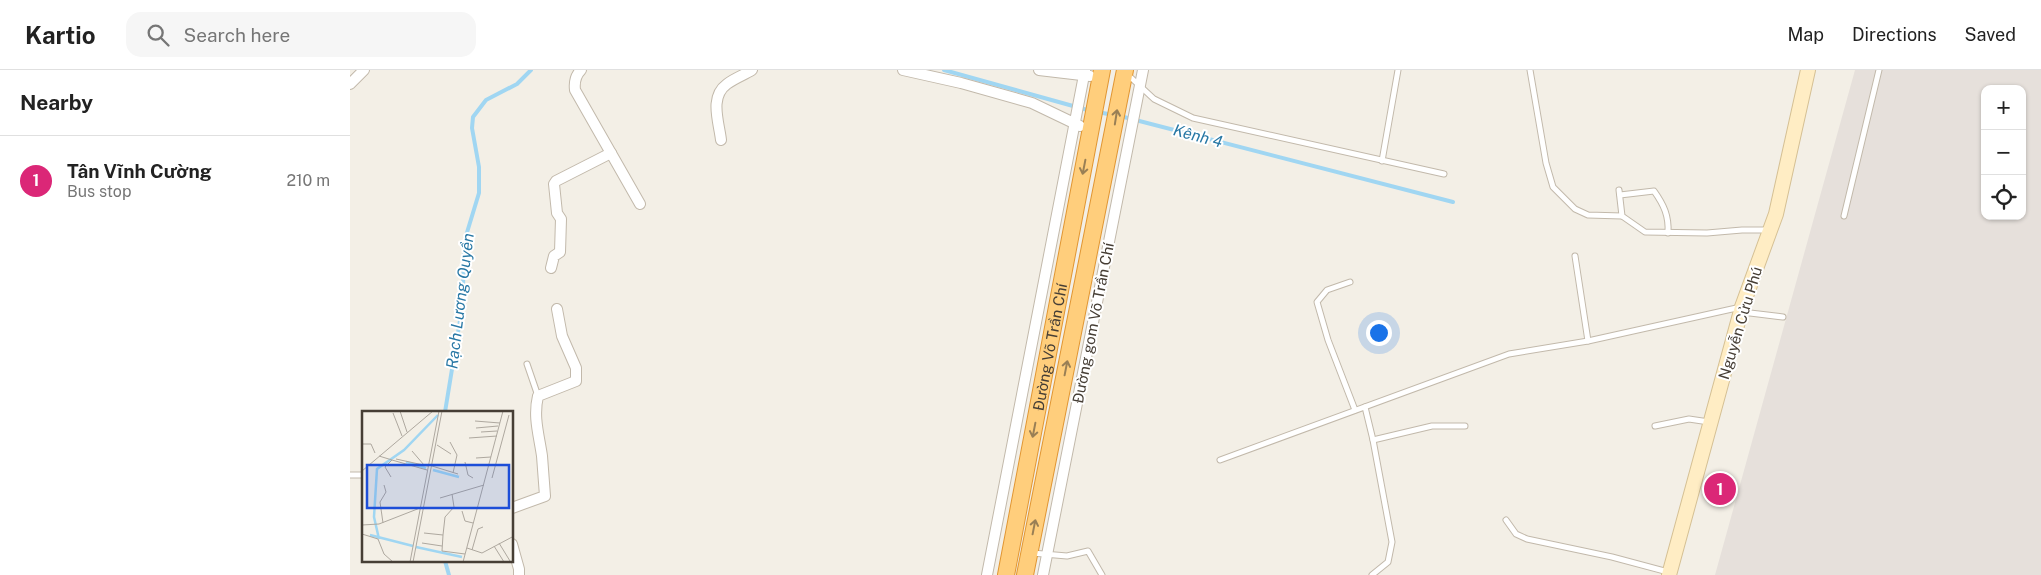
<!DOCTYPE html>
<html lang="en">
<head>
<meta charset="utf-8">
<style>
	:root { --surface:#fff; --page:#f6f6f6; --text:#222; --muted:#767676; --line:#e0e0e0; --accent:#db2777 }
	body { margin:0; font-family:"Public Sans",sans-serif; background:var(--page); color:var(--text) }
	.controls { position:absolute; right:15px; top:15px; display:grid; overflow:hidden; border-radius:10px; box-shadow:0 1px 4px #0004 }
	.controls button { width:45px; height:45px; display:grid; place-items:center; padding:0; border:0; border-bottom:1px solid var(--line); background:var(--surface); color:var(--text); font:25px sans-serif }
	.you { position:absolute; left:1028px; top:262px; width:18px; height:18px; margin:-12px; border:4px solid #fff; border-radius:50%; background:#1a73e8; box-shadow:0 0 0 8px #1a73e833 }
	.badge { display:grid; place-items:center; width:32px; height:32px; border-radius:50%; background:var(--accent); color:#fff; font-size:16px; font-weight:700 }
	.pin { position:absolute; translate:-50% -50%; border:2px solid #fff; box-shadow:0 1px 5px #0006 }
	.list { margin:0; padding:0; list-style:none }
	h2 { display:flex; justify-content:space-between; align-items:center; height:65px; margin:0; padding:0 20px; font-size:21px }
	h2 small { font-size:16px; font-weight:400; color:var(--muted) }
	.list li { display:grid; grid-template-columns:32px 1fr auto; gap:15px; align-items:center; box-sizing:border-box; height:90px; padding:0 20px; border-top:1px solid var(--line) }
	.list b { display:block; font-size:19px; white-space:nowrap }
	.list p { margin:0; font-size:16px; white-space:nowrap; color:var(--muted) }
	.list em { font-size:16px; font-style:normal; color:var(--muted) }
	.icon { flex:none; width:28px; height:28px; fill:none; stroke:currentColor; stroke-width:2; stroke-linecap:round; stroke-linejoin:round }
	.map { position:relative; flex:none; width:1691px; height:505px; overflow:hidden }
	header { display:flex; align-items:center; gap:30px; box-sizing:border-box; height:70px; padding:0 25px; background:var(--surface); border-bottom:1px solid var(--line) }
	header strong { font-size:24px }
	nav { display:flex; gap:28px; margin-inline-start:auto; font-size:18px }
	.search { width:350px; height:45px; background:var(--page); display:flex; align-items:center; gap:12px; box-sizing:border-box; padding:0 18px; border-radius:15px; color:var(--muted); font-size:19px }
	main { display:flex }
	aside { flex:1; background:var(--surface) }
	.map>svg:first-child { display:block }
	.industrial { fill:#e6e0db; fill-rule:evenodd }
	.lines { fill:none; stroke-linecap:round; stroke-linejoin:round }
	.stream { stroke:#a0d6f2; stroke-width:4 }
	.service-casing { stroke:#c2b9ab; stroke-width:7 }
	.minor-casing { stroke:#c2b9ab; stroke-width:12 }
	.secondary-casing { stroke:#d5c094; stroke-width:16 }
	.trunk-casing { stroke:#e19632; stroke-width:18 }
	.service { stroke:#fff; stroke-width:5 }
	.minor { stroke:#fff; stroke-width:10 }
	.secondary { stroke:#ffedc4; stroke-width:14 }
	.trunk { stroke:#ffce7c; stroke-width:16 }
	.oneway { stroke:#997f55 }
	.labels { text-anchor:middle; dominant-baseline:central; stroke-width:4; stroke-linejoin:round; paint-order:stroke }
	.street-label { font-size:15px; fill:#463e35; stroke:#fff }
	.water-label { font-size:16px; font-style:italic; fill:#2878a5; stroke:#fff }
	.inset-river { fill:none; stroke:#a0d6f2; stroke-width:2.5 }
	.inset-road { fill:none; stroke:#aea89f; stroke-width:1 }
	.view { fill:#1d4ed8; fill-opacity:0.15; stroke:#1d4ed8; stroke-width:2.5 }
	.inset-edge { fill:none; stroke:#463e35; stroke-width:2.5 }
</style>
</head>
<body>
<header>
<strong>Kartio</strong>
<div class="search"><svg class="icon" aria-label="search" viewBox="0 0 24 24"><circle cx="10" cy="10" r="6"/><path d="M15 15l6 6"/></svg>Search here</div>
<nav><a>Map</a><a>Directions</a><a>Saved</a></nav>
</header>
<main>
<aside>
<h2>Nearby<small></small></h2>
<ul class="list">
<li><span class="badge">1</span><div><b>Tân Vĩnh Cường</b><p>Bus stop</p></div><em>210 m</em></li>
</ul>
</aside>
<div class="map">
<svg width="1691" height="505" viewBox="0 0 1691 505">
	<rect width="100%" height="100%" fill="#f3efe6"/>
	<path class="industrial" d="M1505,0H1691V505H1365ZM1635,19H1672V146H1635Z"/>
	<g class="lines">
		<g class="stream">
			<polyline points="594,0 741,41"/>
			<polyline points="748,42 763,45"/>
			<polyline points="770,46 1103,132"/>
			<polyline points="95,342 112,238 115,169 129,123 129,97 122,58 123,47 136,30 167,14 181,0"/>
			<polyline points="95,491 99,505"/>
		</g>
		<defs>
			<g id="service">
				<polyline points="1180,0 1196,93 1203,117 1225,139 1238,145 1272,146"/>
				<polyline points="777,4 804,29 843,48 1094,104"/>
				<polyline points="1032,91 1048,0"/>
				<polyline points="1269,120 1272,146 1295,162 1357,163 1392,160 1420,160"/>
				<path d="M1270,125L1304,121C1314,135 1319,146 1318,163"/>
				<polyline points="1494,146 1529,0"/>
				<polyline points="1225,186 1238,271"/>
				<polyline points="1000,212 977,220 967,232 978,270 1005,340"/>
				<polyline points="1392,242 1433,247"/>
				<polyline points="177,294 188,326"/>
				<polyline points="1015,337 1023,370 1042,472 1038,492 1022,505"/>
				<polyline points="1305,356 1339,349 1359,352"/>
				<polyline points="1023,370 1082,356 1115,356"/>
				<polyline points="870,390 1159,284 1238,271 1391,237"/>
				<polyline points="0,405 13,405"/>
				<polyline points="1156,450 1166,464 1177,469 1262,487 1318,502"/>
				<polyline points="682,483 717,486 738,481 752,505"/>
			</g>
			<g id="minor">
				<path d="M231,0C225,6 224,12 225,20L290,134"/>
				<polyline points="553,0 611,13 682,33 730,56"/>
				<polyline points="689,0 740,6"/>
				<polyline points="0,14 14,0"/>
				<path d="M371,70C369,52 359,27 377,14C385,8 394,5 402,0"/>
				<polyline points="201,198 204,186 210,182 211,149 207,143 204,114 206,111 261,83"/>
				<path d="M162,438L195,426C194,413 193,399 192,386C189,365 183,347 188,326L226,311V298L212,266L207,239"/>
				<polyline points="162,474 169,499 169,505"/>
				<polyline points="637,505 735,0"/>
				<polyline points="693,505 793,0"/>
			</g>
			<polyline id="secondary" points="1319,505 1392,237 1426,144 1458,0"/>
			<g id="trunk">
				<path id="s1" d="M656,505L752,0"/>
				<polyline points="675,505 775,0"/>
			</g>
		</defs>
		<use href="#service" class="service-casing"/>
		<use href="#minor" class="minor-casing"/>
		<use href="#secondary" class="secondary-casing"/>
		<use href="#trunk" class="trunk-casing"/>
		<use href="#service" class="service"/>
		<use href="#minor" class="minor"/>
		<use href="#secondary" class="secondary"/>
		<use href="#trunk" class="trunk"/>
	</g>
	<defs><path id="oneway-shaft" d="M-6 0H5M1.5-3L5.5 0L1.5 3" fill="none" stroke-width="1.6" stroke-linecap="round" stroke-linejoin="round" transform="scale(1.25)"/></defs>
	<g class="oneway">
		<use href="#oneway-shaft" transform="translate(766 47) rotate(-81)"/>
		<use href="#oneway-shaft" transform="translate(734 97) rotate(101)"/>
		<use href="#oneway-shaft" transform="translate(716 298) rotate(-79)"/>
		<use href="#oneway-shaft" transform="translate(684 360) rotate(101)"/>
		<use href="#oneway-shaft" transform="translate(684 457) rotate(-79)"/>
	</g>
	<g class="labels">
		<g class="street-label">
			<text transform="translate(743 253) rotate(-79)">Đường gom Võ Trần Chí</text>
			<text transform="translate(1390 253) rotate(-73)">Nguyễn Cửu Phú</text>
			<text stroke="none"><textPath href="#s1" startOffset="232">Đường Võ Trần Chí</textPath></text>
		</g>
		<g class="water-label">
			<text transform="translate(848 66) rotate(15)">Kênh 4</text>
			<text transform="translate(110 231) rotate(-83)">Rạch Lương Quyền</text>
		</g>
	</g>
	<g transform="translate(12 341)">
		<rect width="151" height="151" fill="#f3efe6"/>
		<path class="inset-river" d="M44,51L64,57M71,59L97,66M8,124L51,135M17,128L12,106L15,58L42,39L76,4M54,136L100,146"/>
		<path class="inset-road" d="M38,0L45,21M31,2L40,25M113,10L138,12M114,17L136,15M119,21L135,20M107,27L135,25M88,31L95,44L91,62M0,33H9L13,42M75,34L89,43M50,40L62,54M17,45L30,49L23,56L29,66M114,47L129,46M34,48L66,55M30,49L65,59M103,51L106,64L111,67M70,55L96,63M0,60L71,0M130,67L147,4M78,87L122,74M100,100L103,110L111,112M21,112L18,91L24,81L22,74M0,114L17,113L58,97M62,122L81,124L80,140L103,143M0,123L16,128L22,143L31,151M81,124L83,106L92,96L90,83M60,132L80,135M137,132L148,150M132,135L142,151M105,137L120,142L152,125M110,139L116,118L121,116M48,151L77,0M51,151L80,0M101,151L141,0"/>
		<path class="view" d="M5,54H147V97H5Z"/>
		<rect width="151" height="151" class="inset-edge"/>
	</g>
</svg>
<div class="controls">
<button>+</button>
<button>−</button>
<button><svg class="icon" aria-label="locate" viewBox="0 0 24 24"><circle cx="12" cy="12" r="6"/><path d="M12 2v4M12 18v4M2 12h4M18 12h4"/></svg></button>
</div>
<div class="you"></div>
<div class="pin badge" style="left:1370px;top:419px">1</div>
</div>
</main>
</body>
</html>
